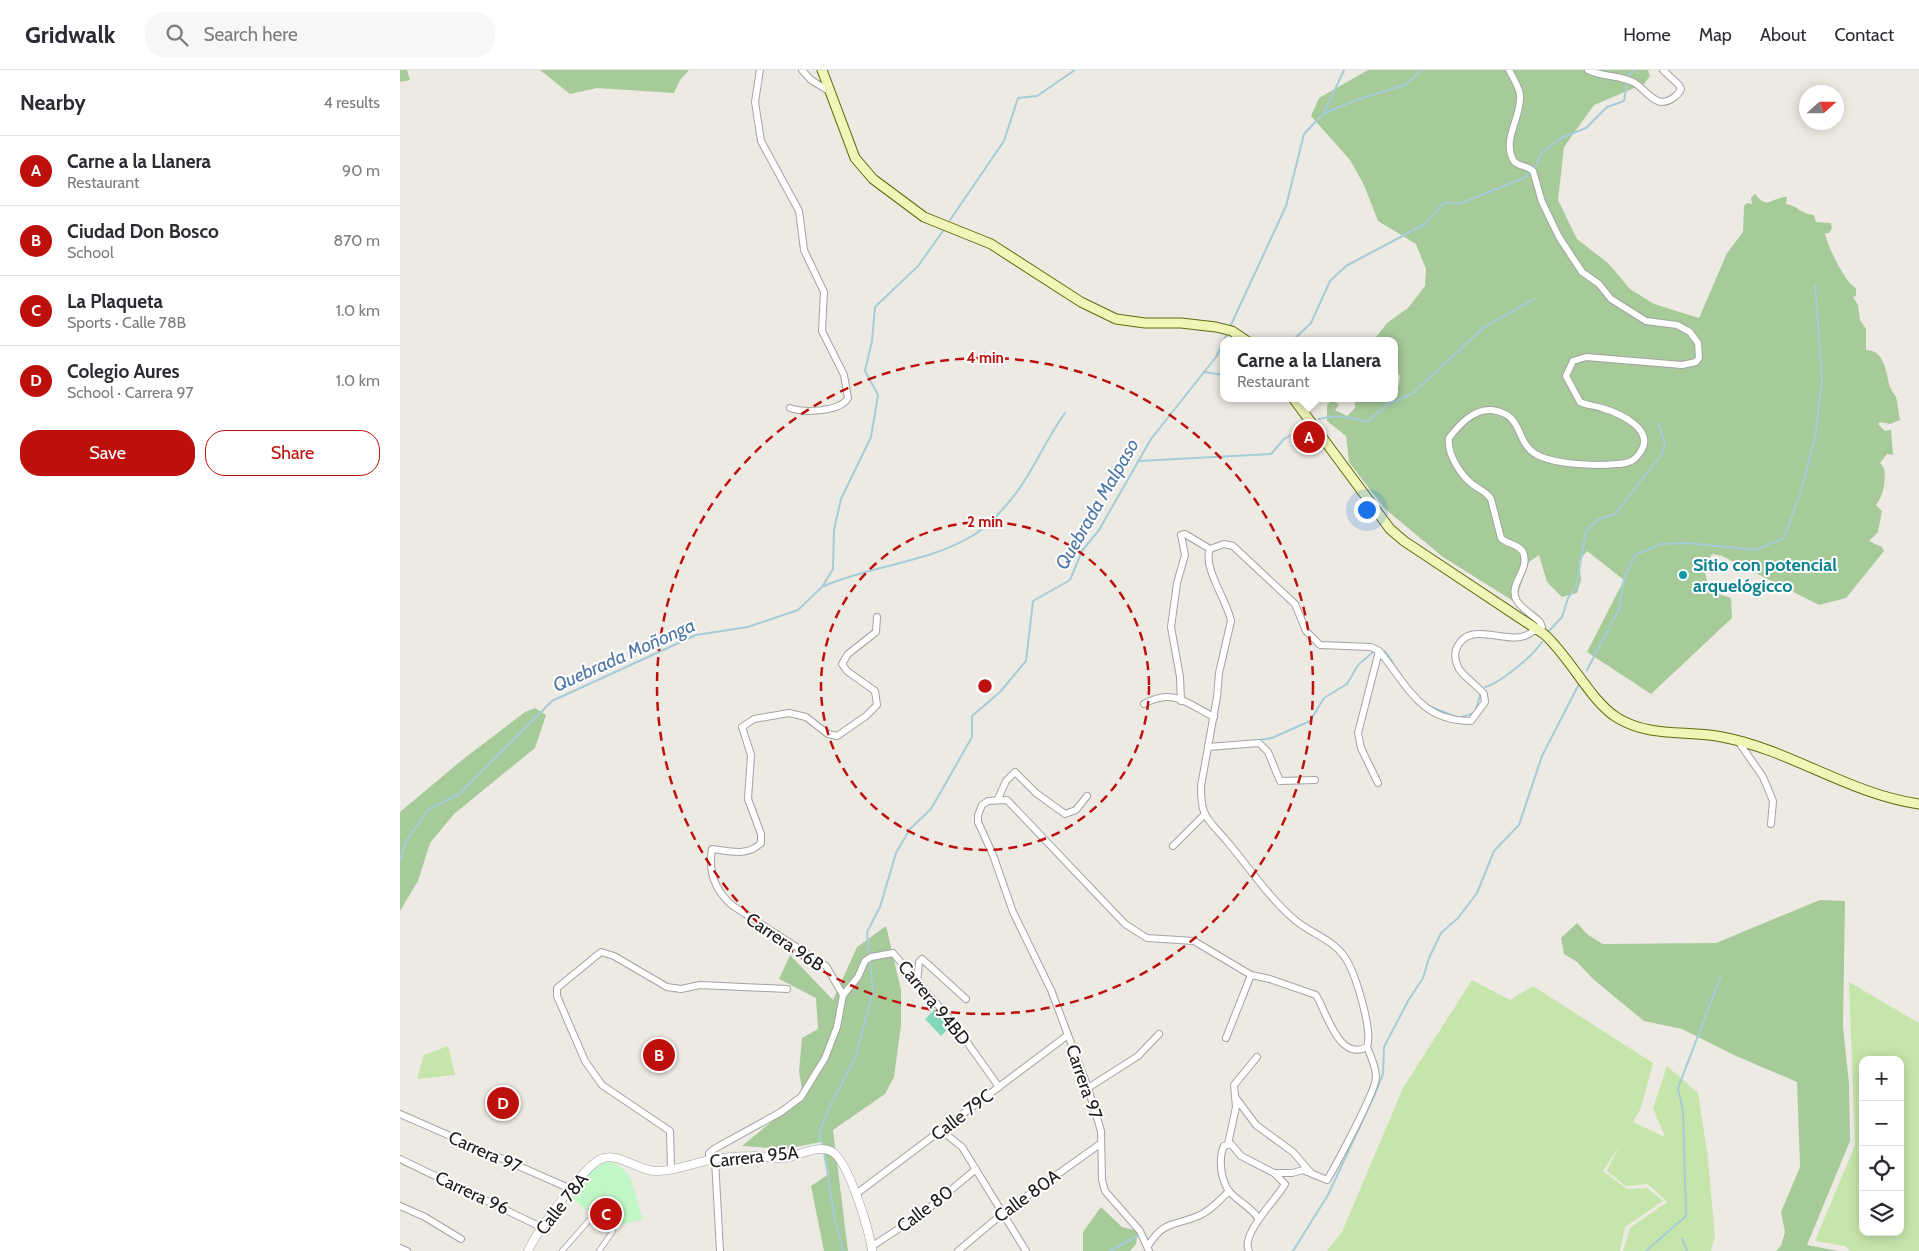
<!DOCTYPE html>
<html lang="en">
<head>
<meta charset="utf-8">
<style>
	:root { --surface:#fff; --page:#f7f7f7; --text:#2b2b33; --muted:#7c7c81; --line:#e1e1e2; --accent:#bd100c }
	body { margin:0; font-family:Cabin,sans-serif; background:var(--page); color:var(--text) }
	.controls { position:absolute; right:15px; bottom:15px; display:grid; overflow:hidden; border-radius:10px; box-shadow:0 2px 12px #0003 }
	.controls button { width:45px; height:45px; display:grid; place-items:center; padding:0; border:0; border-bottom:1px solid var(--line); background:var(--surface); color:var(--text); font:25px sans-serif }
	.compass { position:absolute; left:1399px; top:15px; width:45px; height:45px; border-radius:50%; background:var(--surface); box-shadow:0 2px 12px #0003; rotate:69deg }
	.you { position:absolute; left:966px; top:439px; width:18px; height:18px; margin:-12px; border:4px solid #fff; border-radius:50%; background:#1a73e8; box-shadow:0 0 0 8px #1a73e833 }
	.badge { display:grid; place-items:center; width:32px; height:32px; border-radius:50%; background:var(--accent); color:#fff; font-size:16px; font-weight:700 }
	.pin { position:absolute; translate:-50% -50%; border:2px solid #fff; box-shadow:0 1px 5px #0006 }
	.popup { position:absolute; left:820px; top:267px; width:178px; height:65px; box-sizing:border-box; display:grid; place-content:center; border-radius:10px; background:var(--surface); filter:drop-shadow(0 1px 4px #0005); font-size:16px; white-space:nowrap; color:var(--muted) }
	.popup b { font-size:19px; color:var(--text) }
	.popup::after { content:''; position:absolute; left:50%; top:100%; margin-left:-10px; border:10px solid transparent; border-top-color:var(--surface) }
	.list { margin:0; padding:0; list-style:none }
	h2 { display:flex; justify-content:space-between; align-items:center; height:65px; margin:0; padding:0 20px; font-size:21px }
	h2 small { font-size:16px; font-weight:400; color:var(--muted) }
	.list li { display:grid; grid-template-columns:32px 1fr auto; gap:15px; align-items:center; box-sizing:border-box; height:70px; padding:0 20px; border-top:1px solid var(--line) }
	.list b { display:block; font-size:19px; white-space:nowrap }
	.list p { margin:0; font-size:16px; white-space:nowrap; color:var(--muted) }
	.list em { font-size:16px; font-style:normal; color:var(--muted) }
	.actions { display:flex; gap:10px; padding:15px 20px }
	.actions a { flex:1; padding:11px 0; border:1px solid var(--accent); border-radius:20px; text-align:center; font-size:18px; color:var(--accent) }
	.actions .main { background:var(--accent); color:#fff }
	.icon { flex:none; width:28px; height:28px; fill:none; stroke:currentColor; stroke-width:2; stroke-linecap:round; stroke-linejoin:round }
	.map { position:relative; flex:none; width:1519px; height:1181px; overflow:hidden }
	header { display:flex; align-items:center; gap:30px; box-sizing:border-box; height:70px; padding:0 25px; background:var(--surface); border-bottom:1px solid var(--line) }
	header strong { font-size:24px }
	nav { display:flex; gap:28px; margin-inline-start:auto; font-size:18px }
	.search { width:350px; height:45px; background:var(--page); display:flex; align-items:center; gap:12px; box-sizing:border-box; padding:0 18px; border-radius:20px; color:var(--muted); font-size:19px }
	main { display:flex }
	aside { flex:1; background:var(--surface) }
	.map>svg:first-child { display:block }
	.grass { fill:#c6e5ab; fill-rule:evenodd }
	.forest { fill:#a7ca99 }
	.park { fill:#c1f6c6 }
	.pitch { fill:#84d8ba }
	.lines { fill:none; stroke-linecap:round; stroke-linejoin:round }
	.stream { stroke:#a5ccd9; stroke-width:2 }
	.pedestrian-casing { stroke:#a3a3a3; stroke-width:6 }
	.minor-casing { stroke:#a3a3a3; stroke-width:8 }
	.tertiary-casing { stroke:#a3a3a3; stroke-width:9 }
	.secondary-casing { stroke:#5f6c0b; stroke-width:11 }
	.pedestrian { stroke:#fff; stroke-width:4.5 }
	.minor { stroke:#fff; stroke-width:6 }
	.tertiary { stroke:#fff; stroke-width:8 }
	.secondary { stroke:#f1f5b8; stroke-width:9 }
	.ring { fill:none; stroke:#bd100c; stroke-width:2.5; stroke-dasharray:9 6 }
	.culture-dot { fill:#0f9aa8; stroke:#fff; stroke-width:2 }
	.labels { text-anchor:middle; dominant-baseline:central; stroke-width:4; stroke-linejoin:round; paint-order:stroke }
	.culture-label { font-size:18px; font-weight:bold; fill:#0d838f; stroke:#fff; text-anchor:start }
	.street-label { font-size:18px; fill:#1c1c1c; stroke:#fff }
	.water-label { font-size:19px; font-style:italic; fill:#4f78a6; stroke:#fff }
	.centre { fill:#bd100c; stroke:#fff; stroke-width:2.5 }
	.ring-label { font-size:15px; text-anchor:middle; font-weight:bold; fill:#bd100c; stroke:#fff; stroke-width:4; stroke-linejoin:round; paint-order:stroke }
</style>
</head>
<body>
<header>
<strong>Gridwalk</strong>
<div class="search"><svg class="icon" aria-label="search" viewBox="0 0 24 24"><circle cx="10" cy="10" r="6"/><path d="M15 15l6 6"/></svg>Search here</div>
<nav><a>Home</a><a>Map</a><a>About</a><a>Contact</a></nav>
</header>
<main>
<aside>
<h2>Nearby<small>4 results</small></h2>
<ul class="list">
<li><span class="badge">A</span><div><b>Carne a la Llanera</b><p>Restaurant</p></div><em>90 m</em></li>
<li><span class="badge">B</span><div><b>Ciudad Don Bosco</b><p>School</p></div><em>870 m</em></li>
<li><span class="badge">C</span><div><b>La Plaqueta</b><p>Sports · Calle 78B</p></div><em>1.0 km</em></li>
<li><span class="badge">D</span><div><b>Colegio Aures</b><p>School · Carrera 97</p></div><em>1.0 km</em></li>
</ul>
<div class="actions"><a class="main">Save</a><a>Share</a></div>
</aside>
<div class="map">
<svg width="1519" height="1181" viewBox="0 0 1519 1181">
	<rect width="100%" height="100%" fill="#edeae3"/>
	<g class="grass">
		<polygon points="1072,910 1110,930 1133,916 1253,993 1241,1038 1233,1052 1265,1067 1253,1038 1267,996 1298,1023 1307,1081 1315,1166 1311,1181 1223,1181 1230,1158 1267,1132 1248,1114 1226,1116 1207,1101 1219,1076 1203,1101 1227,1119 1247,1118 1263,1131 1225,1157 1220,1181 927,1181 942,1162 1003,1018"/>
		<path d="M1449,912L1519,953V1181H1450L1445,1176L1415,1171L1455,1075ZM1463,990H1500V1162H1463Z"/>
		<polygon points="48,976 55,1005 17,1009 24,985"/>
	</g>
	<g class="forest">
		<polygon points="0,0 7,0 10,10 0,12"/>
		<polygon points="140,0 289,0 280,10 274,23 197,18 170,24"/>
		<path d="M968,0H1248L1250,6L1244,14L1194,35L1164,77L1158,130L1177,169L1208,193L1230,219L1254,234L1299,248L1327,183L1343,162L1344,136L1347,133L1352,134L1351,128L1355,124C1368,141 1371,127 1387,127L1386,134C1398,136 1401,144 1414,145L1416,152L1431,153L1432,158L1429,163H1425C1427,175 1445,213 1456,218V226L1453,227L1458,235L1460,250L1466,259V280C1485,280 1486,303 1490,317C1491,320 1494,324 1496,327C1498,334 1498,342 1500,350L1490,354L1480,352L1478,354L1485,361L1491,360L1493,385L1487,384L1480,393L1484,398C1486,411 1484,424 1476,435L1482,441L1478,462L1469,471L1482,477L1484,481L1446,528L1419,535L1322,486L1312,484L1304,499L1310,521L1331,528L1332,548L1251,624L1187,582L1224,510L1187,481L1179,491L1181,510L1177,523L1162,527L1147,512L1139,485L1129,492L1115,532L1043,487L984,438L949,392L946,366L927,351V335L933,329L939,335L935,340L947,346L955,338V328H994V318L999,315L1000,306L994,297V271H973L987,253L1008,238L1025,216L1026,199L1016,174L978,151L964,115L950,90L911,46L919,28Z"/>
		<polygon points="135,638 146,645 135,678 54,744 30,773 18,811 0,841 0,742 62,690 125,642"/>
		<polygon points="1420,830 1445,831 1443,957 1449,1014 1450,1071 1407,1175 1438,1181 1376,1181 1381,1176 1385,1162 1381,1142 1400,1097 1397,1012 1334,985 1282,959 1244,951 1193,909 1177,892 1164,884 1161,868 1177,853 1188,865 1203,874 1316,873"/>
		<polygon points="486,856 501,920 501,955 494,1007 485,1024 433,1060 448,1181 424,1181 411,1116 429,1104 421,1072 385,1079 342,1076 403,1026 399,1001 402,968 418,959 416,928 379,909 390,885 433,930 457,877"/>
		<polygon points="701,1137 722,1157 738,1161 736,1174 730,1181 683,1181 683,1162"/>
	</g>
	<path class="park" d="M205,1091C236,1095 233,1126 243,1149L220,1155V1146L200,1130L190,1143L171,1127L191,1102Z"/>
	<g class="pitch">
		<polygon points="535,939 551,956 541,966 525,949"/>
		<polygon points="200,1129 221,1145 211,1159 190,1143"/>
	</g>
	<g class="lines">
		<g class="stream">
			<polyline points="1228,5 1235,0"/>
			<polyline points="924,43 944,0"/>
			<polyline points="1134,99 1142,83 1161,68 1186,58 1207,37 1224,31 1227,13"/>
			<polyline points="550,150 604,71 618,28 637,26 675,0"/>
			<polyline points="830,257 886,136 904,64 923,44 959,29 1005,15 1022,0"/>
			<polyline points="892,271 911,253 930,211 946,196 1025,154 1044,133 1061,133 1124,108 1131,102"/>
			<polyline points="804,302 824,305"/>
			<path d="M919,349C935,344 950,347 967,352L987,335L1013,323L1083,258L1134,229"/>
			<polyline points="739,391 871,384 884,369 908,355"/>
			<path d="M424,516C472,495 527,493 572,466C584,459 599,444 608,433C631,407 644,372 665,343"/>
			<polyline points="1148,562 1162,547 1168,528 1176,517 1186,461 1199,449 1215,444 1262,384 1265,373 1258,353"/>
			<polyline points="985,581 1002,607"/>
			<polyline points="1187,600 1219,539 1224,509 1235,485 1261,474 1287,473 1356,480 1384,468 1400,424 1415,368 1422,309 1415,215"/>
			<path d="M1085,617C1100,613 1133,586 1142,572"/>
			<polyline points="1029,636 1059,648 1074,643"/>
			<polyline points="1076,639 1081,622"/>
			<polyline points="859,670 872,668 910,651 924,628 947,614 958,595 974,581"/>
			<polyline points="0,791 6,771 28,740 59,724 152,631 296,565 348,557 398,540 422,517 433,499 434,460 441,429 471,367 478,325 465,301 472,271 475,237 518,196 543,161"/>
			<polyline points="469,886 467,862 480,837 496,783 510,759 531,739 572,667 572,646 600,622 626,591 633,531 670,510 682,481 699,460 751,369 816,287 827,264"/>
			<polyline points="423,1077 419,1063 432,1032 455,988 473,922 470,890"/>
			<polyline points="424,1082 435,1150 443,1181"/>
			<polyline points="1282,1168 1287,1181"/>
			<polyline points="710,1181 739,1165"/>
			<polyline points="893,1181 928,1125 975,1024 983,1004 984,977 1008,931 1023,908 1029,888 1041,863 1058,848 1077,823 1094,781 1119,755 1142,686 1179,614"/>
			<polyline points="1246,1181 1286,1146 1283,1041 1278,1018 1321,906"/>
		</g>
		<defs>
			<g id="pedestrian">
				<polyline points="162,1181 191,1148"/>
				<polyline points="199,1181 213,1161"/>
			</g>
			<g id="minor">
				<path d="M360,0L355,32L361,71L399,141L404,180L424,222L422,261L444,305L448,328C440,342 404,343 390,338"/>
				<polyline points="402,0 411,10 429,21"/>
				<path d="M1188,0C1202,7 1219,5 1233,12C1242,16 1252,32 1262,32C1269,32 1278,26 1281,19L1279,15L1263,0"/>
				<polyline points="781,631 780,607 771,557 777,513 785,485 781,465 785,464 810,479"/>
				<path d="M744,634C772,617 788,634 814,647"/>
				<polyline points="1338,671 1363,707 1373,731 1371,754"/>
				<polyline points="808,677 859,673 868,682 880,711 915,710"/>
				<polyline points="978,713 961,678 958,663 979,581"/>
				<polyline points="598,729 606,711 615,702 636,723 665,744 676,740 687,726"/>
				<polyline points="773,776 805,744"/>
				<polyline points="517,913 519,892 522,889 566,929"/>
				<polyline points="443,925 458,907 465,891 471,887 493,883 554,954 599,1017"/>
				<polyline points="826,968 851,905"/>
				<polyline points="688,1018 738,986 759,964"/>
				<polyline points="836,1028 856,1055 893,1082 911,1103"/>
				<polyline points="0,1044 171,1119"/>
				<polyline points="542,1061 562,1077 626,1181"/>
				<polyline points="828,1074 836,1037 834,1015 857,987"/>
				<polyline points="0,1089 143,1158"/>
				<polyline points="315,1089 320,1181"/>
				<path d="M309,1091V1083L314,1079L381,1042L401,1027L425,988L437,957L443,925L426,896L333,836C315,821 308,802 312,779C330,781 347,787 361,773V764L348,729L351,685L342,657L354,649L389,643L406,647L428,664L437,666L466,646L477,635L475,621L447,601L442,594L448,584L476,562L477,547"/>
				<polyline points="271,1099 270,1061 202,1015 185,991 157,926 157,918 201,882 214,886 267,917 281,919 300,915 387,919"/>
				<polyline points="456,1124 668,965"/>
				<polyline points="0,1136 25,1147 61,1169"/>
				<path d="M858,1148C851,1137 837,1131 829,1121C821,1110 818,1089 824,1076L831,1074L841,1086L874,1103H892L903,1100L927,1110C936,1095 976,1021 976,1007C976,997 971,986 967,977"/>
				<path d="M748,1176C764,1150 775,1156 798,1146C810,1141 820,1130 829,1121"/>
				<polyline points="471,1177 527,1140 576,1099"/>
				<polyline points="0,1178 7,1181"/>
				<polyline points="558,1181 602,1144 700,1074"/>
				<path d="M749,1181L740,1161L705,1121L702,1110L701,1061L688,1018L651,920L613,842L593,785L578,752V745L582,735L588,731L607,730L725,854L747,868L794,871L851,905L870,909L916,925C927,943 939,992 967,977C973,960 955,901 944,886C932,869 910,863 895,850C870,829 851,800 830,775C823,765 809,754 804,742C801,734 801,725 801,716L817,627L819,603L831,551C828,532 802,497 810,479L824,474L833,476L895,534L906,561L920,575L971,577L979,581C1007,614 1019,651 1071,651L1085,632L1084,624C1077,615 1066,609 1059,599C1056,593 1054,587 1056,580C1069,545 1113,581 1133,561H1139L1142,557L1140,552C1133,545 1122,539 1117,531C1107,514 1131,500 1123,482C1119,474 1106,474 1101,468L1091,429C1086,421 1080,420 1072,414C1060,404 1047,384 1049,368C1059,355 1073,339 1091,340C1123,343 1115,370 1134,383C1152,395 1196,396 1216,394C1228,394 1235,391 1241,381C1255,359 1219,343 1202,338C1194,335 1188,336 1180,332L1166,306L1173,291L1186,287L1282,295L1296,292L1299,288L1298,273L1290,262L1277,255L1246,251L1211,229L1199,214L1182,202L1159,167L1142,132L1133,101C1128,95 1117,97 1113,90C1102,68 1122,47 1120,25C1119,16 1113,8 1109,0"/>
				<path d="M849,1181C840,1164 877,1129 885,1114L874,1103"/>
			</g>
			<path id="tertiary" d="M128,1181C136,1163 184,1096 201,1089C219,1081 240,1103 259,1101C278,1100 296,1092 315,1089C327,1087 341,1086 353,1086C363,1085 373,1089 383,1088C398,1087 416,1074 431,1081C448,1089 470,1162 472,1181"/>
			<g id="secondary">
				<polyline points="422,0 455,88 473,109 524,147 591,174 681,232 716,249 745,253 781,253 816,257 832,261 847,271"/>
				<path d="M893,328L990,459L1004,471L1144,564C1170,587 1190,630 1216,647C1249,668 1286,660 1322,667C1391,680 1449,724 1519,734"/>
			</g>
		</defs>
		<use href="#pedestrian" class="pedestrian-casing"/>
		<use href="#minor" class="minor-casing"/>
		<use href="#tertiary" class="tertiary-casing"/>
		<use href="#secondary" class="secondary-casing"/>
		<use href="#pedestrian" class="pedestrian"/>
		<use href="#minor" class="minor"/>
		<use href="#tertiary" class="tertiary"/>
		<use href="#secondary" class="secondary"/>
	</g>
	<g class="ring">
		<circle cx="585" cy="616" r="164"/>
		<circle cx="585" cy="616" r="328"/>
	</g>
	<circle class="culture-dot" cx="1283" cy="505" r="5"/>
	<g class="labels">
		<g class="culture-label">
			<text x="1293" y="495">Sitio con potencial<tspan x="1293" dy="21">arquelógicco</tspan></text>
		</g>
		<g class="street-label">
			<text transform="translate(385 872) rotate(34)">Carrera 96B</text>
			<text transform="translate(534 933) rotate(51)">Carrera 94BD</text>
			<text transform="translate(684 1012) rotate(71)">Carrera 97</text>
			<text transform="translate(562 1045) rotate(-37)">Calle 79C</text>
			<text transform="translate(85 1082) rotate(24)">Carrera 97</text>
			<text transform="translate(354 1087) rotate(-6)">Carrera 95A</text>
			<text transform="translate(72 1123) rotate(25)">Carrera 96</text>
			<text transform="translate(627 1126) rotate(-36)">Calle 80A</text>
			<text transform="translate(162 1134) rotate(-52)">Calle 78A</text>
			<text transform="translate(525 1139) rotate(-37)">Calle 80</text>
		</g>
		<g class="water-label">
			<text transform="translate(697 434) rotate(-60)">Quebrada Malpaso</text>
			<text transform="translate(224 585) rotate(-24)">Quebrada Moñonga</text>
		</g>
	</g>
	<circle cx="585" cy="616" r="8" class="centre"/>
	<g class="ring-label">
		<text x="585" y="293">4 min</text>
		<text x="585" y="457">2 min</text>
	</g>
</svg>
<div class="controls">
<button>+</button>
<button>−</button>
<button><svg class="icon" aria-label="locate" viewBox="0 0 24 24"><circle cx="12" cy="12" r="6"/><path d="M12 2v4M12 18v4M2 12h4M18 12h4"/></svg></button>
<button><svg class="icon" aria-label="layers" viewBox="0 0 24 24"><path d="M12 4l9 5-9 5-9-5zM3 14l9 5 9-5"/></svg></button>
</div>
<svg class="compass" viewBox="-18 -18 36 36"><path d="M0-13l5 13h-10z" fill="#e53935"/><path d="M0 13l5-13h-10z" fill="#7c7c81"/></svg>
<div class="you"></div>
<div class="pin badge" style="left:909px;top:367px">A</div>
<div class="popup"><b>Carne a la Llanera</b>Restaurant</div>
<div class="pin badge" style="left:259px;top:985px">B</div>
<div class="pin badge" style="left:206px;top:1144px">C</div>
<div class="pin badge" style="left:103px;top:1033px">D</div>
</div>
</main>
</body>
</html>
